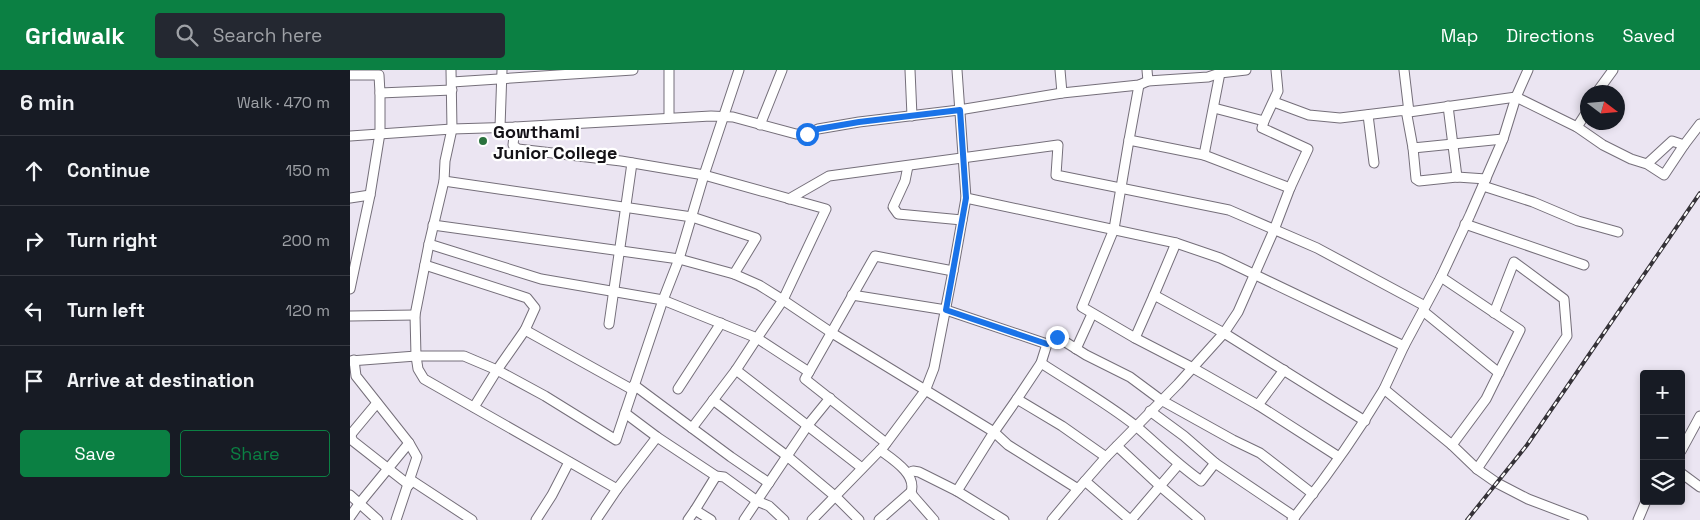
<!DOCTYPE html>
<html lang="en">
<head>
<meta charset="utf-8">
<style>
	:root { --surface:#171b24; --page:#242831; --text:#f1f3f6; --muted:#9ea1a6; --line:#363941; --accent:#0b8043 }
	body { margin:0; font-family:"Space Grotesk",sans-serif; background:var(--page); color:var(--text) }
	.controls { position:absolute; right:15px; bottom:15px; display:grid; overflow:hidden; border-radius:5px; box-shadow:0 2px 8px #0003 }
	.controls button { width:45px; height:45px; display:grid; place-items:center; padding:0; border:0; border-bottom:1px solid var(--line); background:var(--surface); color:var(--text); font:25px sans-serif }
	.compass { position:absolute; left:1230px; top:15px; width:45px; height:45px; border-radius:50%; background:var(--surface); box-shadow:0 2px 8px #0003; rotate:106deg }
	.stop { position:absolute; width:15px; height:15px; margin:-11px; border:4px solid #1a73e8; border-radius:50%; background:#fff }
	.stop.end { background:#1a73e8; border-color:#fff; box-shadow:0 1px 5px #0008 }
	.list { margin:0; padding:0; list-style:none }
	h2 { display:flex; justify-content:space-between; align-items:center; height:65px; margin:0; padding:0 20px; font-size:21px }
	h2 small { font-size:16px; font-weight:400; color:var(--muted) }
	.list li { display:grid; grid-template-columns:32px 1fr auto; gap:15px; align-items:center; box-sizing:border-box; height:70px; padding:0 20px; border-top:1px solid var(--line) }
	.list b { display:block; font-size:19px; white-space:nowrap }
	.list em { font-size:16px; font-style:normal; color:var(--muted) }
	.actions { display:flex; gap:10px; padding:15px 20px }
	.actions a { flex:1; padding:11px 0; border:1px solid var(--accent); border-radius:5px; text-align:center; font-size:18px; color:var(--accent) }
	.actions .main { background:var(--accent); color:#fff }
	.icon { flex:none; width:28px; height:28px; fill:none; stroke:currentColor; stroke-width:2; stroke-linecap:round; stroke-linejoin:round }
	.map { position:relative; flex:none; width:1350px; height:450px; overflow:hidden }
	header { display:flex; align-items:center; gap:30px; box-sizing:border-box; height:70px; padding:0 25px; background:var(--accent); color:#fff }
	header strong { font-size:24px }
	nav { display:flex; gap:28px; margin-inline-start:auto; font-size:18px }
	.search { width:350px; height:45px; background:var(--page); display:flex; align-items:center; gap:12px; box-sizing:border-box; padding:0 18px; border-radius:5px; color:var(--muted); font-size:19px }
	main { display:flex }
	aside { flex:1; background:var(--surface) }
	.map>svg:first-child { display:block }
	.lines { fill:none; stroke-linecap:round; stroke-linejoin:round }
	.minor-casing { stroke:#756f7a; stroke-width:11 }
	.minor { stroke:#fff; stroke-width:9 }
	.rail-casing { stroke:#353238; stroke-width:4 }
	.rail { stroke:#fff; stroke-width:2; stroke-dasharray:5.5; stroke-linecap:butt }
	.route { stroke:#1a73e8; stroke-width:6 }
	.poi-dot { fill:#2a723e; stroke:#fff; stroke-width:2 }
	.labels { text-anchor:middle; dominant-baseline:central; stroke-width:4.5; stroke-linejoin:round; paint-order:stroke }
	.poi-label { font-size:18px; font-weight:bold; fill:#141217; stroke:#fff; text-anchor:start }
</style>
</head>
<body>
<header>
<strong>Gridwalk</strong>
<div class="search"><svg class="icon" aria-label="search" viewBox="0 0 24 24"><circle cx="10" cy="10" r="6"/><path d="M15 15l6 6"/></svg>Search here</div>
<nav><a>Map</a><a>Directions</a><a>Saved</a></nav>
</header>
<main>
<aside>
<h2>6 min<small>Walk · 470 m</small></h2>
<ul class="list">
<li><svg class="icon" aria-label="ahead" viewBox="0 0 24 24"><path d="M12 20V5M6 11l6-6 6 6"/></svg><div><b>Continue</b></div><em>150 m</em></li>
<li><svg class="icon" aria-label="right" viewBox="0 0 24 24"><path d="M7 20v-9h11M14 6l5 5-5 5"/></svg><div><b>Turn right</b></div><em>200 m</em></li>
<li><svg class="icon" aria-label="left" viewBox="0 0 24 24"><path d="M17 20v-9H6M10 6l-5 5 5 5"/></svg><div><b>Turn left</b></div><em>120 m</em></li>
<li><svg class="icon" aria-label="arrive" viewBox="0 0 24 24"><path d="M6 21V4h12l-3 4 3 4H6"/></svg><div><b>Arrive at destination</b></div></li>
</ul>
<div class="actions"><a class="main">Save</a><a>Share</a></div>
</aside>
<div class="map">
<svg width="1350" height="450" viewBox="0 0 1350 450">
	<rect width="100%" height="100%" fill="#ebe5f2"/>
	<g class="lines">
		<defs>
			<g id="minor">
				<polyline points="101,0 102,59 95,91 94,111 79,174 65,245 66,286 68,299 74,309 267,419"/>
				<polyline points="560,0 562,46"/>
				<polyline points="710,0 712,23"/>
				<polyline points="797,0 798,11"/>
				<polyline points="1054,0 1059,42 1166,27 1227,57 1253,75 1281,89 1297,94 1314,105 1334,75 1322,71 1297,94"/>
				<polyline points="0,5 29,5 30,23 102,20"/>
				<polyline points="102,12 283,0"/>
				<polyline points="1247,22 1263,0"/>
				<polyline points="924,32 959,45 990,48 1056,40 1063,78 1153,69"/>
				<polyline points="1098,36 1107,107"/>
				<polyline points="864,38 914,51"/>
				<polyline points="1018,45 1024,93"/>
				<polyline points="319,48 319,0"/>
				<polyline points="410,55 432,0"/>
				<polyline points="150,57 152,0"/>
				<polyline points="165,57 163,75 168,79 271,91 354,105 476,139 433,230 409,215 384,204"/>
				<polyline points="1227,57 1238,40"/>
				<polyline points="0,66 102,59 165,57 361,46 383,47 446,64 457,64 468,59 509,52 609,40 712,23 789,15 798,11 858,7 870,3 896,0"/>
				<polyline points="779,70 789,15"/>
				<polyline points="1334,75 1350,54"/>
				<polyline points="1063,78 1066,109 1069,111 1107,107 1136,109"/>
				<polyline points="854,85 870,3"/>
				<polyline points="558,96 555,111 543,137 548,144 612,150"/>
				<polyline points="1133,116 1183,132 1228,151 1268,162"/>
				<polyline points="940,118 854,85 779,70 764,159 732,237 785,268 843,298 908,335 989,387"/>
				<polyline points="0,128 20,125"/>
				<polyline points="616,128 826,173 870,188 1054,276"/>
				<polyline points="439,129 479,106 708,75 706,105 879,140 967,178 1075,236"/>
				<polyline points="1115,154 1234,195"/>
				<polyline points="83,155 329,189 384,204 406,168 342,147 94,111"/>
				<polyline points="79,174 191,209 313,230 407,268 433,230 482,263 644,362 658,375 728,419 756,387 828,314 874,263 888,242 924,160 940,118 958,79 912,58 914,51 928,21 926,0"/>
				<polyline points="75,195 177,228 185,238 175,260 147,300 124,337"/>
				<polyline points="1091,207 1170,260 1136,329 1102,375"/>
				<polyline points="0,219 20,125 30,63 30,23"/>
				<polyline points="502,225 596,240 697,274"/>
				<polyline points="804,225 826,173"/>
				<polyline points="1073,241 1149,303"/>
				<polyline points="0,246 65,245"/>
				<polyline points="259,254 282,93"/>
				<polyline points="175,260 283,320"/>
				<polyline points="785,268 804,225 874,263 1015,351"/>
				<polyline points="726,279 742,244"/>
				<polyline points="4,290 6,306 59,373 67,387 46,450"/>
				<polyline points="0,291 66,286 114,286 147,300 195,326 266,370 313,230 329,189 354,105 389,0"/>
				<polyline points="691,293 697,274 704,268 709,268 736,285 780,307 811,330 883,370 910,383 963,424"/>
				<polyline points="386,300 512,398"/>
				<polyline points="284,315 381,387 419,413"/>
				<polyline points="328,319 371,253"/>
				<polyline points="1034,319 1054,276 1091,207 1120,145 1153,69 1166,27 1178,0"/>
				<path d="M667,329L691,293C723,314 757,333 787,357C809,376 827,394 851,411L865,393L834,366L800,341"/>
				<polyline points="363,330 437,386 458,355 480,328"/>
				<polyline points="27,333 2,363 1,367 3,371 59,415"/>
				<polyline points="908,335 934,300"/>
				<polyline points="275,343 307,367 366,406 374,407 407,431 419,436 434,450"/>
				<polyline points="342,358 386,300 407,268 459,302"/>
				<polyline points="536,373 455,309 525,186 603,201 616,128 607,0"/>
				<polyline points="767,376 810,416 850,450"/>
				<path d="M530,380C542,389 567,404 561,422L563,426L584,450"/>
				<polyline points="1331,381 1350,346"/>
				<polyline points="865,393 945,447"/>
				<polyline points="1127,399 1147,413 1178,429 1233,450"/>
				<polyline points="558,403 563,401 569,402 607,421 654,450"/>
				<polyline points="1331,403 1350,417"/>
				<polyline points="61,410 122,450"/>
				<polyline points="735,411 780,450"/>
				<polyline points="607,421 644,362 667,329 712,356 756,387"/>
				<polyline points="0,425 28,450"/>
				<polyline points="0,447 9,434 59,373"/>
				<polyline points="186,450 202,425 219,392"/>
				<polyline points="246,450 267,419 307,367"/>
				<polyline points="338,450 345,440"/>
				<polyline points="361,450 345,440 366,406"/>
				<polyline points="394,450 437,386 486,427 509,450"/>
				<polyline points="462,450 534,376 575,321 584,298 603,201"/>
				<polyline points="529,450 561,422"/>
				<polyline points="702,450 728,419"/>
				<polyline points="781,450 828,395"/>
				<path d="M942,450C976,408 1007,364 1034,319L1102,375L1127,399L1217,266L1214,229L1164,192L1144,243"/>
				<polyline points="1288,450 1296,431"/>
			</g>
		</defs>
		<use href="#minor" class="minor-casing"/>
		<use href="#minor" class="minor"/>
		<defs>
			<polyline id="rail" points="1117,450 1177,375 1350,123"/>
		</defs>
		<use href="#rail" class="rail-casing"/>
		<use href="#rail" class="rail"/>
	</g>
	<g class="lines">
		<polyline class="route" points="457,64 468,59 509,52 610,40 616,128 596,240 697,274 707,267"/>
	</g>
	<circle class="poi-dot" cx="133" cy="71" r="5"/>
	<g class="labels">
		<g class="poi-label">
			<text x="143" y="61">Gowthami<tspan x="143" dy="21">Junior College</tspan></text>
		</g>
	</g>
</svg>
<div class="controls">
<button>+</button>
<button>−</button>
<button><svg class="icon" aria-label="layers" viewBox="0 0 24 24"><path d="M12 4l9 5-9 5-9-5zM3 14l9 5 9-5"/></svg></button>
</div>
<svg class="compass" viewBox="-18 -18 36 36"><path d="M0-13l5 13h-10z" fill="#e53935"/><path d="M0 13l5-13h-10z" fill="#9ea1a6"/></svg>
<div class="stop" style="left:457px;top:64px"></div>
<div class="stop end" style="left:707px;top:267px"></div>
</div>
</main>
</body>
</html>
